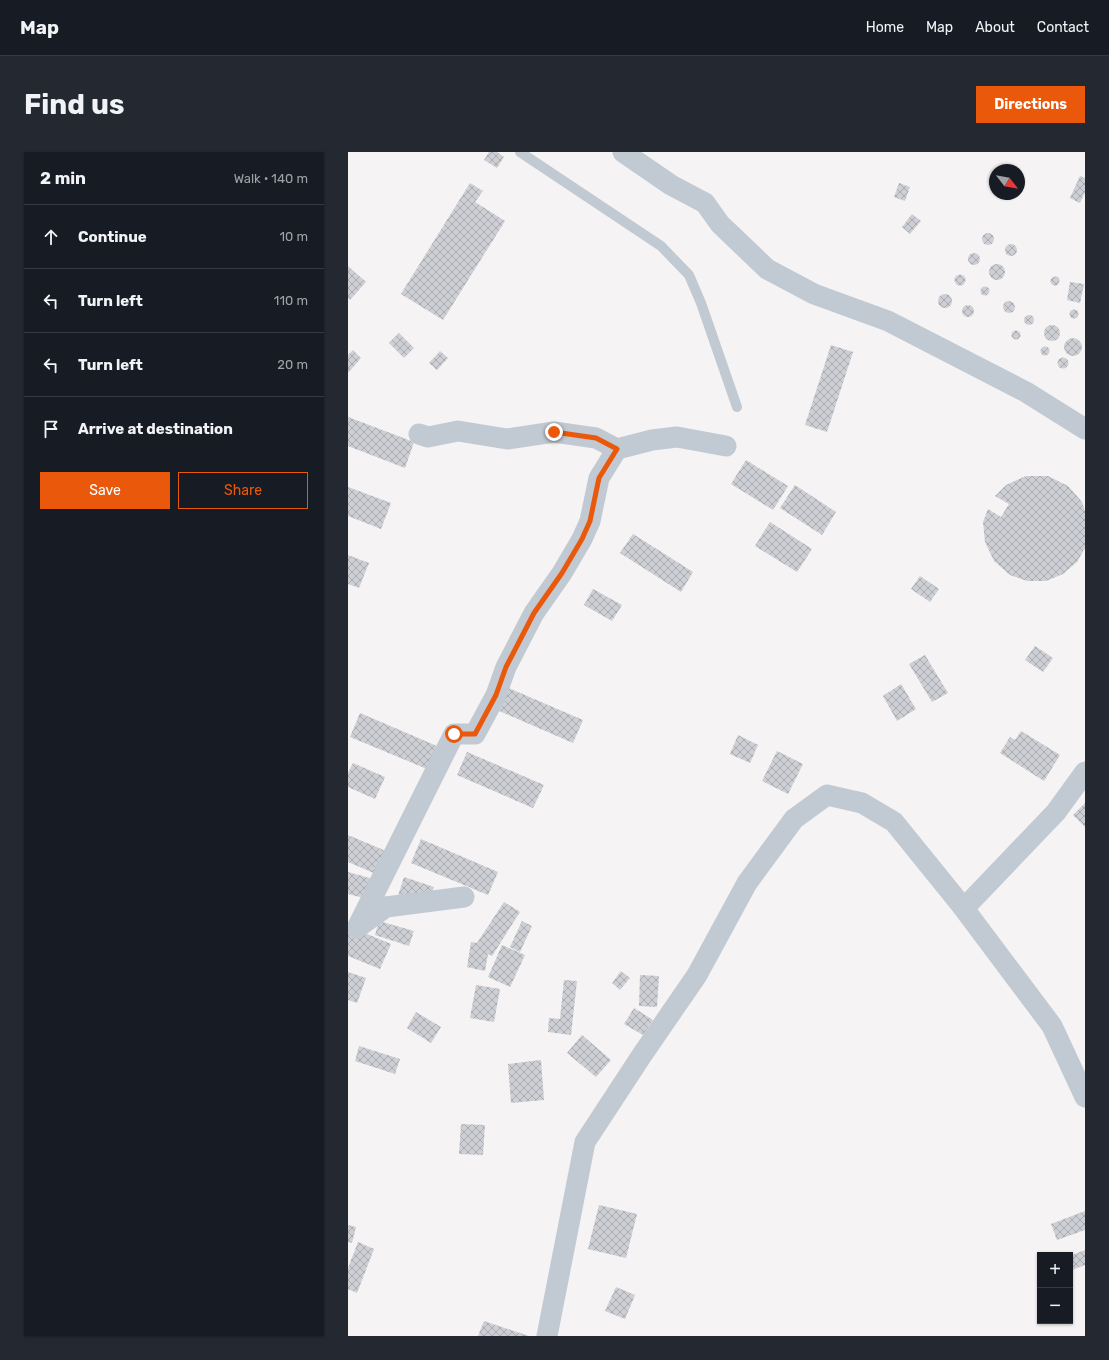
<!DOCTYPE html>
<html lang="en">
<head>
<meta charset="utf-8">
<style>
	:root { --surface:#171b24; --page:#242831; --text:#f1f3f6; --muted:#9ea1a6; --line:#363941; --accent:#ea580c }
	body { margin:0; font-family:Rubik,sans-serif; background:var(--page); color:var(--text) }
	.controls { position:absolute; right:12px; bottom:12px; display:grid; overflow:hidden; border-radius:0px; box-shadow:0 1px 3px #0004 }
	.controls button { width:36px; height:36px; display:grid; place-items:center; padding:0; border:0; border-bottom:1px solid var(--line); background:var(--surface); color:var(--text); font:20px sans-serif }
	.compass { position:absolute; left:641px; top:12px; width:36px; height:36px; border-radius:50%; background:var(--surface); box-shadow:0 1px 3px #0004; rotate:121deg }
	.stop { position:absolute; width:12px; height:12px; margin:-9px; border:3px solid #ea580c; border-radius:50%; background:#fff }
	.stop.end { background:#ea580c; border-color:#fff; box-shadow:0 1px 4px #0008 }
	.list { margin:0; padding:0; list-style:none }
	h2 { display:flex; justify-content:space-between; align-items:center; height:52px; margin:0; padding:0 16px; font-size:17px }
	h2 small { font-size:13px; font-weight:400; color:var(--muted) }
	.list li { display:grid; grid-template-columns:26px 1fr auto; gap:12px; align-items:center; box-sizing:border-box; height:64px; padding:0 16px; border-top:1px solid var(--line) }
	.list b { display:block; font-size:15px; white-space:nowrap }
	.list em { font-size:13px; font-style:normal; color:var(--muted) }
	.actions { display:flex; gap:8px; padding:12px 16px }
	.actions a { flex:1; padding:9px 0; border:1px solid var(--accent); border-radius:0px; text-align:center; font-size:14px; color:var(--accent) }
	.actions .main { background:var(--accent); color:#fff }
	.icon { flex:none; width:22px; height:22px; fill:none; stroke:currentColor; stroke-width:2; stroke-linecap:round; stroke-linejoin:round }
	.map { position:relative; flex:none; width:737px; height:1184px; overflow:hidden; border-radius:0px }
	header { display:flex; align-items:center; gap:24px; box-sizing:border-box; height:56px; padding:0 20px; background:var(--surface); border-bottom:1px solid var(--line) }
	header strong { font-size:19px }
	nav { display:flex; gap:22px; margin-inline-start:auto; font-size:14px }
	.intro { display:flex; align-items:center; justify-content:space-between; box-sizing:border-box; height:96px; padding:0 24px }
	h1 { margin:0; font-size:28px }
	.button { padding:10px 18px; border-radius:0px; background:var(--accent); color:#fff; font-size:14px; font-weight:700 }
	main { display:flex; gap:24px; padding:0 24px }
	aside { flex:1; background:var(--surface); border-radius:0px; box-shadow:0 1px 3px #0004 }
	.map>svg:first-child { display:block }
	.building { fill:url(#building-cross-hatch) }
	.lines { fill:none; stroke-linecap:round; stroke-linejoin:round }
	.lane { stroke:#c1cad2; stroke-width:10 }
	.street { stroke:#c1cad2; stroke-width:21 }
	.route { stroke:#ea580c; stroke-width:5 }
</style>
</head>
<body>
<header>
<strong>Map</strong>
<nav><a>Home</a><a>Map</a><a>About</a><a>Contact</a></nav>
</header>
<div class="intro"><h1>Find us</h1><a class="button">Directions</a></div>
<main>
<aside>
<h2>2 min<small>Walk · 140 m</small></h2>
<ul class="list">
<li><svg class="icon" aria-label="ahead" viewBox="0 0 24 24"><path d="M12 20V5M6 11l6-6 6 6"/></svg><div><b>Continue</b></div><em>10 m</em></li>
<li><svg class="icon" aria-label="left" viewBox="0 0 24 24"><path d="M17 20v-9H6M10 6l-5 5 5 5"/></svg><div><b>Turn left</b></div><em>110 m</em></li>
<li><svg class="icon" aria-label="left" viewBox="0 0 24 24"><path d="M17 20v-9H6M10 6l-5 5 5 5"/></svg><div><b>Turn left</b></div><em>20 m</em></li>
<li><svg class="icon" aria-label="arrive" viewBox="0 0 24 24"><path d="M6 21V4h12l-3 4 3 4H6"/></svg><div><b>Arrive at destination</b></div></li>
</ul>
<div class="actions"><a class="main">Save</a><a>Share</a></div>
</aside>
<div class="map">
<svg width="737" height="1184" viewBox="0 0 737 1184">
	<defs>
		<pattern id="building-cross-hatch" width="8" height="8" patternUnits="userSpaceOnUse"><rect width="8" height="8" fill="#cdcfd5"/><path d="M0 0l8 8M0 8l8-8" fill="none" stroke="#a8abb0"/></pattern>
	</defs>
	<rect width="100%" height="100%" fill="#f5f3f3"/>
	<g class="building">
		<polygon points="141,0 149,0 156,5 149,16 136,8"/>
		<polygon points="732,24 737,26 737,40 732,51 722,46"/>
		<polygon points="122,31 135,39 127,50 157,69 95,168 53,142"/>
		<polygon points="551,31 562,35 557,49 546,45"/>
		<polygon points="564,62 573,69 562,82 554,75"/>
		<circle cx="640" cy="87" r="6"/>
		<circle cx="663" cy="98" r="6"/>
		<circle cx="626" cy="107" r="6"/>
		<circle cx="649" cy="120" r="8"/>
		<polygon points="0,114 18,130 2,148 0,146"/>
		<circle cx="612" cy="128" r="5.5"/>
		<circle cx="707" cy="129" r="4.5"/>
		<polygon points="722,130 736,132 732,151 719,148"/>
		<circle cx="637" cy="139" r="4.5"/>
		<circle cx="597" cy="149" r="7"/>
		<circle cx="661" cy="155" r="6"/>
		<circle cx="620" cy="159" r="6"/>
		<circle cx="726" cy="162" r="4.5"/>
		<circle cx="681" cy="168" r="5"/>
		<circle cx="704" cy="181" r="8"/>
		<circle cx="668" cy="183" r="4.5"/>
		<polygon points="51,181 66,196 56,206 41,191"/>
		<circle cx="725" cy="195" r="9"/>
		<polygon points="483,193 505,200 479,280 457,273"/>
		<circle cx="697" cy="199" r="4.5"/>
		<polygon points="5,198 13,206 0,221 0,203"/>
		<polygon points="92,199 100,206 89,218 81,211"/>
		<circle cx="715" cy="211" r="5.5"/>
		<polygon points="0,265 66,290 57,316 0,294"/>
		<polygon points="398,308 440,334 425,358 383,332"/>
		<polygon points="678,324 700,324 720,334 734,350 737,359 737,396 729,410 715,422 698,429 679,429 662,423 646,409 637,390 635,370 640,357 653,365 661,352 647,344 658,333"/>
		<polygon points="447,333 488,360 474,383 432,356"/>
		<polygon points="0,335 43,351 33,377 0,364"/>
		<polygon points="422,370 464,397 449,420 407,394"/>
		<polygon points="285,382 345,420 333,440 272,401"/>
		<polygon points="0,403 21,411 11,436 0,432"/>
		<polygon points="572,424 591,437 582,450 563,437"/>
		<polygon points="245,437 274,453 264,469 236,453"/>
		<polygon points="687,494 705,506 695,520 677,508"/>
		<polygon points="577,503 600,541 584,550 561,512"/>
		<polygon points="553,532 568,557 549,569 535,544"/>
		<polygon points="158,535 235,568 225,591 149,558"/>
		<polygon points="12,561 89,594 79,617 2,585"/>
		<polygon points="673,579 712,603 696,629 652,601 662,585 667,588"/>
		<polygon points="390,583 410,593 402,611 382,602"/>
		<polygon points="429,599 455,612 440,642 414,629"/>
		<polygon points="119,600 196,633 185,656 109,623"/>
		<polygon points="5,611 37,625 27,647 0,635 0,621"/>
		<polygon points="737,651 737,675 725,663"/>
		<polygon points="0,683 45,702 35,725 0,710"/>
		<polygon points="73,687 150,720 140,743 63,711"/>
		<polygon points="0,720 25,727 20,747 0,742"/>
		<polygon points="56,725 86,735 79,753 50,744"/>
		<polygon points="156,750 172,760 144,804 140,802 137,819 119,815 123,790 129,791"/>
		<polygon points="31,769 66,779 61,794 27,783"/>
		<polygon points="174,769 184,774 172,800 162,795"/>
		<polygon points="0,774 43,792 32,817 0,804"/>
		<polygon points="154,793 177,803 162,835 140,825"/>
		<polygon points="273,819 282,826 272,838 264,831"/>
		<polygon points="0,820 18,826 9,851 0,848"/>
		<polygon points="292,823 311,824 309,855 291,854"/>
		<polygon points="216,828 229,829 223,883 200,880 201,866 212,867"/>
		<polygon points="128,833 152,837 146,870 122,866"/>
		<polygon points="286,856 305,868 295,883 276,872"/>
		<polygon points="68,860 93,875 83,891 59,876"/>
		<polygon points="234,883 263,908 248,925 219,901"/>
		<polygon points="11,894 52,907 47,922 7,909"/>
		<polygon points="193,908 196,948 163,951 160,912"/>
		<polygon points="113,972 137,973 135,1003 111,1002"/>
		<polygon points="251,1053 289,1062 278,1106 240,1097"/>
		<polygon points="737,1059 737,1078 709,1088 703,1072"/>
		<polygon points="0,1073 8,1075 4,1091 0,1090"/>
		<polygon points="10,1090 26,1097 9,1141 0,1137 0,1116"/>
		<polygon points="737,1098 737,1113 724,1118 722,1113 722,1104"/>
		<polygon points="268,1135 287,1143 277,1167 257,1159"/>
		<polygon points="136,1169 181,1184 130,1184"/>
	</g>
	<g class="lines">
		<polyline class="lane" points="172,0 313,94 341,123 353,151 389,255"/>
		<g class="street">
			<polyline points="275,0 323,33 357,51 372,72 419,117 466,142 540,169 678,240 737,277"/>
			<polyline points="71,282 80,285 110,279 159,287 206,280 248,286 269,297"/>
			<polyline points="116,745 38,755 9,776 106,582 127,582 148,543 158,515 186,461 214,421 234,387 242,369 251,326 269,297 304,288 329,285 378,294"/>
			<polyline points="614,754 622,750 708,660 737,620"/>
			<polyline points="199,1184 237,990 294,903 349,823 399,731 446,667 479,643 514,651 546,670 614,754 704,874 737,945"/>
		</g>
	</g>
	<g class="lines">
		<polyline class="route" points="106,582 127,582 148,543 158,515 186,461 214,421 234,387 242,369 251,326 269,297 248,286 206,280"/>
	</g>
</svg>
<div class="controls">
<button>+</button>
<button>−</button>
</div>
<svg class="compass" viewBox="-18 -18 36 36"><path d="M0-13l5 13h-10z" fill="#e53935"/><path d="M0 13l5-13h-10z" fill="#9ea1a6"/></svg>
<div class="stop" style="left:106px;top:582px"></div>
<div class="stop end" style="left:206px;top:280px"></div>
</div>
</main>
</body>
</html>
